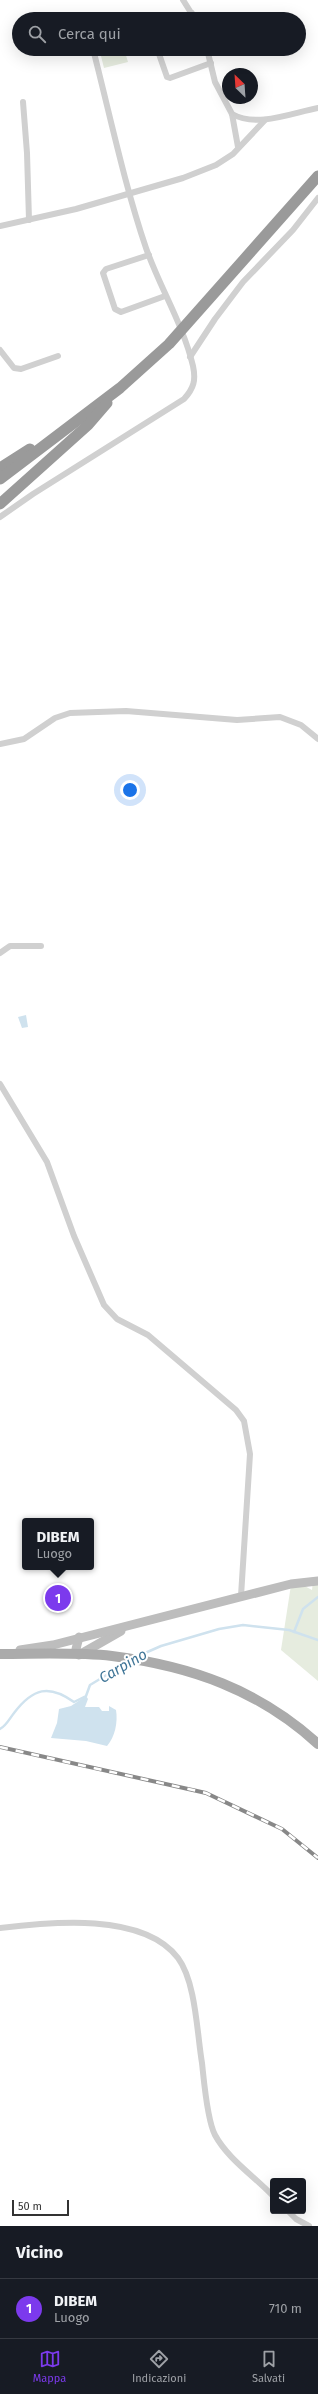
<!DOCTYPE html>
<html lang="it">
<head>
<meta charset="utf-8">
<style>
	:root { --surface:#171b24; --page:#242831; --text:#f1f3f6; --muted:#9ea1a6; --line:#363941; --accent:#7c3aed }
	body { margin:0; font-family:"Fira Sans",sans-serif; background:var(--page); color:var(--text) }
	.controls { position:absolute; right:12px; bottom:12px; display:grid; overflow:hidden; border-radius:4px; box-shadow:0 4px 16px #0002 }
	.controls button { width:36px; height:36px; display:grid; place-items:center; padding:0; border:0; border-bottom:1px solid var(--line); background:var(--surface); color:var(--text); font:20px sans-serif }
	.compass { position:absolute; left:222px; top:68px; width:36px; height:36px; border-radius:50%; background:var(--surface); box-shadow:0 4px 16px #0002; rotate:335deg }
	.scale { position:absolute; left:12px; bottom:10px; width:57px; box-sizing:border-box; padding-left:4px; border:2px solid #333; border-top:0; font-size:11px; line-height:14px; white-space:nowrap; color:#333; -webkit-text-stroke:3px #fff; paint-order:stroke }
	.you { position:absolute; left:130px; top:790px; width:14px; height:14px; margin:-10px; border:3px solid #fff; border-radius:50%; background:#1a73e8; box-shadow:0 0 0 6px #1a73e833 }
	.badge { display:grid; place-items:center; width:26px; height:26px; border-radius:50%; background:var(--accent); color:#fff; font-size:13px; font-weight:700 }
	.pin { position:absolute; translate:-50% -50%; border:2px solid #fff; box-shadow:0 1px 4px #0006 }
	.popup { position:absolute; left:22px; top:1518px; width:72px; height:52px; box-sizing:border-box; display:grid; place-content:center; border-radius:4px; background:var(--surface); filter:drop-shadow(0 1px 3px #0005); font-size:13px; white-space:nowrap; color:var(--muted) }
	.popup b { font-size:15px; color:var(--text) }
	.popup::after { content:''; position:absolute; left:50%; top:100%; margin-left:-8px; border:8px solid transparent; border-top-color:var(--surface) }
	.list { margin:0; padding:0; list-style:none }
	h2 { display:flex; justify-content:space-between; align-items:center; height:52px; margin:0; padding:0 16px; font-size:17px }
	h2 small { font-size:13px; font-weight:400; color:var(--muted) }
	.list li { display:grid; grid-template-columns:26px 1fr auto; gap:12px; align-items:center; box-sizing:border-box; height:60px; padding:0 16px; border-top:1px solid var(--line) }
	.list b { display:block; font-size:15px; white-space:nowrap }
	.list p { margin:0; font-size:13px; white-space:nowrap; color:var(--muted) }
	.list em { font-size:13px; font-style:normal; color:var(--muted) }
	.icon { flex:none; width:22px; height:22px; fill:none; stroke:currentColor; stroke-width:2; stroke-linecap:round; stroke-linejoin:round }
	.map { position:relative; flex:none; width:318px; height:2226px; overflow:hidden }
	.search { position:absolute; background:var(--surface); box-shadow:0 4px 16px #0002; left:12px; right:12px; top:12px; height:44px; display:flex; align-items:center; gap:10px; box-sizing:border-box; padding:0 14px; border-radius:22px; color:var(--muted); font-size:15px }
	.sheet { height:112px; background:var(--surface) }
	nav { display:flex; justify-content:space-around; align-items:center; box-sizing:border-box; height:56px; border-top:1px solid var(--line); background:var(--surface); font-size:11px; color:var(--muted) }
	nav a { display:grid; justify-items:center; gap:2px }
	nav .on { color:var(--accent) }
	.map>svg:first-child { display:block }
	.green { fill:#e6ecdf }
	.water { fill:#cfe2ee }
	.lines { fill:none; stroke-linecap:round; stroke-linejoin:round }
	.stream { stroke:#cfe2ee; stroke-width:2.5 }
	.street { stroke:#d0d0d0; stroke-width:6 }
	.secondary { stroke:#bdbdbd; stroke-width:9 }
	.primary { stroke:#ababab; stroke-width:10 }
	.highway { stroke:#9a9a9a; stroke-width:11 }
	.rail-casing { stroke:#888; stroke-width:4 }
	.rail { stroke:#fff; stroke-width:2.5; stroke-dasharray:8; stroke-linecap:butt }
	.labels { text-anchor:middle; dominant-baseline:central; stroke-width:4; stroke-linejoin:round; paint-order:stroke }
	.water-label { font-size:15px; font-style:italic; fill:#3f7597; stroke:#fff }
</style>
</head>
<body>
<div class="map">
<svg width="318" height="2226" viewBox="0 0 318 2226">
	<rect width="100%" height="100%" fill="#fff"/>
	<g class="green">
		<polygon points="106,49 124,49 128,62 104,68 101,56 107,54"/>
		<polygon points="313,1581 318,1581 318,1681 281,1650 291,1585 299,1583 312,1590"/>
	</g>
	<g class="water">
		<polygon points="26,1015 28,1027 22,1028 18,1017"/>
		<path d="M86,1696L88,1699L85,1707H99L102,1711H109V1706L116,1710C118,1722 115,1737 107,1746L86,1741L51,1738L57,1723L59,1709L71,1706Z"/>
	</g>
	<g class="lines">
		<g class="stream">
			<polyline points="294,1632 303,1609 318,1597"/>
			<polyline points="136,1657 161,1646 219,1629 243,1625 289,1630 318,1640"/>
			<path d="M0,1729C6,1726 10,1718 14,1713C33,1688 49,1684 74,1702L86,1696L90,1685L128,1662"/>
		</g>
		<g class="street">
			<polyline points="183,0 195,19"/>
			<polyline points="177,19 192,13"/>
			<polyline points="174,49 159,54 167,77 170,78 211,63"/>
			<polyline points="207,49 215,82 232,114 238,147"/>
			<polyline points="23,102 27,153 29,220"/>
			<path d="M232,114C257,128 292,113 318,108"/>
			<polyline points="0,226 76,209 183,178 216,165 233,154 265,120"/>
			<polyline points="149,255 106,269 103,273 115,309 121,312 165,296"/>
			<polyline points="0,350 14,368 21,369 58,356"/>
			<polyline points="190,357 215,319 243,282 293,230 318,198"/>
			<path d="M0,517L33,494L184,399C194,388 196,380 193,366C183,324 160,288 146,248C124,183 110,115 93,49"/>
			<polyline points="0,744 24,739 55,718 70,713 126,711 237,720 280,717 301,725 318,739"/>
			<polyline points="0,953 10,946 41,946"/>
			<polyline points="0,1084 47,1162 74,1236 104,1305 117,1319 148,1335 236,1410 244,1421 250,1454 241,1596"/>
			<path d="M0,1928C50,1922 143,1912 178,1958C196,1982 197,2034 202,2063C204,2081 207,2120 215,2135C228,2159 254,2176 273,2196"/>
			<polyline points="288,2211 296,2219 309,2226"/>
		</g>
		<g class="secondary">
			<polyline points="79,1637 76,1649 79,1655 121,1631"/>
			<polyline points="20,1650 53,1645 291,1584 318,1581"/>
		</g>
		<path class="primary" d="M0,1654C37,1654 76,1652 112,1656C191,1666 259,1690 318,1744"/>
		<g class="highway">
			<polyline points="0,468 30,449"/>
			<polyline points="0,479 120,388 169,344 318,176"/>
			<polyline points="0,504 88,425 107,403"/>
		</g>
		<defs>
			<polyline id="rail" points="0,1747 206,1793 282,1829 318,1858"/>
		</defs>
		<use href="#rail" class="rail-casing"/>
		<use href="#rail" class="rail"/>
	</g>
	<g class="labels">
		<g class="water-label">
			<text transform="translate(123 1666) rotate(-30)">Carpino</text>
		</g>
	</g>
</svg>
<div class="controls">
<button><svg class="icon" aria-label="layers" viewBox="0 0 24 24"><path d="M12 4l9 5-9 5-9-5zM3 14l9 5 9-5"/></svg></button>
</div>
<svg class="compass" viewBox="-18 -18 36 36"><path d="M0-13l5 13h-10z" fill="#e53935"/><path d="M0 13l5-13h-10z" fill="#9ea1a6"/></svg>
<div class="scale">50 m</div>
<div class="you"></div>
<div class="pin badge" style="left:58px;top:1598px">1</div>
<div class="popup"><b>DIBEM</b>Luogo</div>
<div class="search"><svg class="icon" aria-label="search" viewBox="0 0 24 24"><circle cx="10" cy="10" r="6"/><path d="M15 15l6 6"/></svg>Cerca qui</div>
</div>
<section class="sheet">
<h2>Vicino<small></small></h2>
<ul class="list">
<li><span class="badge">1</span><div><b>DIBEM</b><p>Luogo</p></div><em>710 m</em></li>
</ul>
</section>
<nav>
<a class="on"><svg class="icon" aria-label="map" viewBox="0 0 24 24"><path d="M3 6l6-2 6 2 6-2v14l-6 2-6-2-6 2zM9 4v14M15 6v14"/></svg>Mappa</a>
<a><svg class="icon" aria-label="directions" viewBox="0 0 24 24"><path d="M12 3l9 9-9 9-9-9zM9 14v-3h6M13 9l2 2-2 2"/></svg>Indicazioni</a>
<a><svg class="icon" aria-label="saved" viewBox="0 0 24 24"><path d="M7 4h10v16l-5-4-5 4z"/></svg>Salvati</a>
</nav>
</body>
</html>
